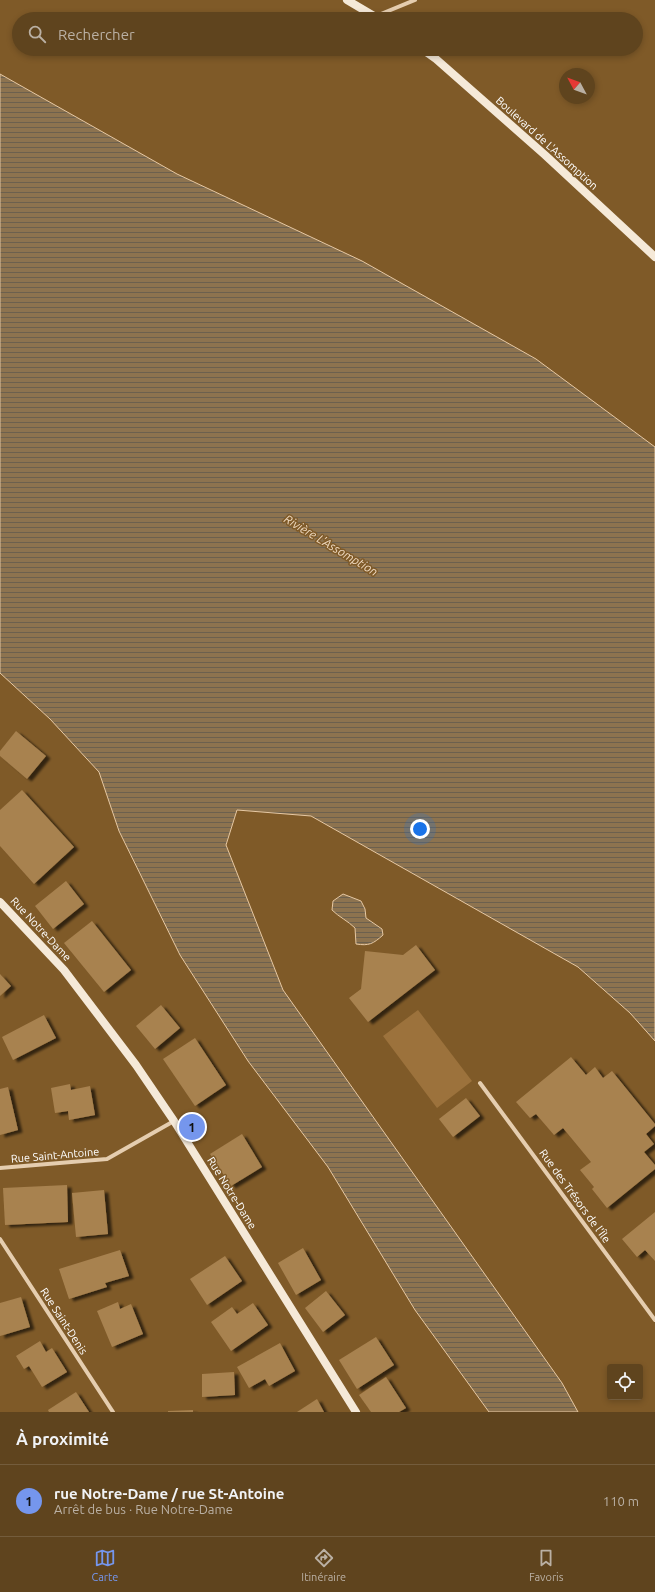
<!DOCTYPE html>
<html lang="fr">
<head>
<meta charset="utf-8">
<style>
	:root { --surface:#5f441e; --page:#684e2b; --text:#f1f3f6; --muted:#bab0a4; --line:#735c3c; --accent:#7596ed }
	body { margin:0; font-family:Ubuntu,sans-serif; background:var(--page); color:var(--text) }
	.controls { position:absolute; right:12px; bottom:12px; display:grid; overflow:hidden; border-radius:4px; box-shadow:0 2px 6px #0003 }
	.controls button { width:36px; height:36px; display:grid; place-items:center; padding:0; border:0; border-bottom:1px solid var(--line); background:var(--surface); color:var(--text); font:20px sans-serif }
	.compass { position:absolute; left:559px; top:68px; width:36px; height:36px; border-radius:50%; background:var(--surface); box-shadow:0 2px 6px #0003; rotate:311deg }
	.you { position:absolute; left:420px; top:829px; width:14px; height:14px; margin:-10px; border:3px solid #fff; border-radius:50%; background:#1a73e8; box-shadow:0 0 0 6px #1a73e833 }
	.badge { display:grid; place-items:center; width:26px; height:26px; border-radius:50%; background:var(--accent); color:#111; font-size:13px; font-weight:700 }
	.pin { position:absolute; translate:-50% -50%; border:2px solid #fff; box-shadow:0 1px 4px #0006 }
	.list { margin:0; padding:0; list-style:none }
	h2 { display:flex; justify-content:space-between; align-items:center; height:52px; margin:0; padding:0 16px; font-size:17px }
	h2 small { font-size:13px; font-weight:400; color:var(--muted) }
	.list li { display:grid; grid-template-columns:26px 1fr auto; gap:12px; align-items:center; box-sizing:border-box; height:72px; padding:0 16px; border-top:1px solid var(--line) }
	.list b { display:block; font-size:15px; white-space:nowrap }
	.list p { margin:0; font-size:13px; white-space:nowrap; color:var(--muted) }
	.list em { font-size:13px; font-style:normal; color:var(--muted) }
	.icon { flex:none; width:22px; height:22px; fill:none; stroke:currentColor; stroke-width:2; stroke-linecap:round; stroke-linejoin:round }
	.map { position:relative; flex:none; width:655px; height:1412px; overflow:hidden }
	.search { position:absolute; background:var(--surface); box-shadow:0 2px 6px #0003; left:12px; right:12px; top:12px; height:44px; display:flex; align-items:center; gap:10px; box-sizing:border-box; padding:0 14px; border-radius:22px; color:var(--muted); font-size:15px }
	.sheet { height:124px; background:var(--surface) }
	nav { display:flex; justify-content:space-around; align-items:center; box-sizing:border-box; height:56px; border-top:1px solid var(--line); background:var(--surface); font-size:11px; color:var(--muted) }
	nav a { display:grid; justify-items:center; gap:2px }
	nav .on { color:var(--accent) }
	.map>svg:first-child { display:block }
	.pitch { fill:#9c723c }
	.water { fill:url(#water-rules); stroke:#e6c8a3 }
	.building { fill:#a88250; filter:url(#shadow) }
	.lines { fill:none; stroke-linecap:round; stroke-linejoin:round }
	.street { stroke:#e5cdaf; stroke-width:4 }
	.secondary { stroke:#f5e9d8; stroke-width:8 }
	.labels { text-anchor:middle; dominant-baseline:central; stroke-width:3; stroke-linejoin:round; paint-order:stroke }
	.street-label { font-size:11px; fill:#fff; stroke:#7f5a28 }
	.water-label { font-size:12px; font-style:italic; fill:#efdac1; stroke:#7f5a28 }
</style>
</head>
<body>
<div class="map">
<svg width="655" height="1412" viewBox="0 0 655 1412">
	<defs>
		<pattern id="water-rules" width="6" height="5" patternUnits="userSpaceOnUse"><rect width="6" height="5" fill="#8d734f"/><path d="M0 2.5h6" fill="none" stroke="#6c604e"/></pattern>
		<filter id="shadow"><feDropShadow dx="4.5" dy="2.5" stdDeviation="1" flood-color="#0009"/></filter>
	</defs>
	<rect width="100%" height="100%" fill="#7f5a28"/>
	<polygon class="pitch" points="418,1010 472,1081 437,1108 383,1036"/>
	<g class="water">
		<polygon points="0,74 177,174 362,261 536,359 655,447 655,1041 630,1013 578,967 311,816 237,810 226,845 283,990 562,1383 578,1412 489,1412 415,1310 328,1167 248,1061 180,955 119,831 99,772 50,719 0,673"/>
		<path d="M343,894L361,901L365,909L366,918L382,929L383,935C373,944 369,946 356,944L355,928C348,921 339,917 332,910L333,901Z"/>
	</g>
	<g class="building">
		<polygon points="16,731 46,756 27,779 0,756 0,751"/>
		<polygon points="22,790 74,847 34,884 0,846 0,810"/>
		<polygon points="66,881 84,904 53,929 35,906"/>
		<polygon points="92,921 131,970 104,992 64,943"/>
		<polygon points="416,945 435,970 368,1022 349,998 361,989 365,951 403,955"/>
		<polygon points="0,974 11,986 0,996"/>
		<polygon points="161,1005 180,1028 155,1049 136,1026"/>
		<polygon points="44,1015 56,1038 13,1060 2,1037"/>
		<polygon points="195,1038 226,1085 195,1106 163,1059"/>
		<polygon points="571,1057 586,1075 595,1067 603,1078 612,1071 655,1124 655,1126 646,1134 654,1144 644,1152 655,1165 655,1169 607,1208 592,1189 594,1187 580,1170 591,1162 563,1128 554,1135 536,1114 530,1118 516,1102"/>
		<polygon points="70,1084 71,1090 90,1086 95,1115 69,1120 68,1111 55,1113 51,1088"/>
		<polygon points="8,1087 18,1130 0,1135 0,1089"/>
		<polygon points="466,1098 480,1116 453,1137 439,1119"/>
		<polygon points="242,1134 262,1167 231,1186 210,1154"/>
		<polygon points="67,1185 68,1222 5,1225 3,1188"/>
		<polygon points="104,1190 108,1234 76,1237 72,1193"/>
		<polygon points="655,1212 655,1261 645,1250 637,1257 622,1239"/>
		<polygon points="303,1248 321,1280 296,1295 278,1263"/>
		<polygon points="120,1250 129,1276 105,1283 107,1287 69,1299 59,1269"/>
		<polygon points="225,1256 242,1281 207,1305 190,1279"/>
		<polygon points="326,1291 345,1315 323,1332 305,1308"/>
		<polygon points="21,1297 30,1327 0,1336 0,1303"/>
		<polygon points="118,1302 120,1309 131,1304 143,1334 112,1347 97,1311"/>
		<polygon points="253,1303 268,1325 231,1351 211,1322 232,1307 237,1314"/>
		<polygon points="376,1337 394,1365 357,1389 339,1360"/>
		<polygon points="40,1341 46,1352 52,1348 67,1372 42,1387 29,1366 24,1369 16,1356"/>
		<polygon points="280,1343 295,1371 269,1386 265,1379 249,1388 237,1367"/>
		<polygon points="234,1372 235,1395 202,1397 202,1374"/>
		<polygon points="386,1377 406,1408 399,1412 371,1412 359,1395"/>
		<polygon points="76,1392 89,1412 49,1412 48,1410"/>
		<polygon points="317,1399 324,1412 297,1412"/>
		<polygon points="193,1410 193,1412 168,1412 168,1411"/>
	</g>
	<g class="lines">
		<g class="street">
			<polyline points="376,16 415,0"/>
			<polyline points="480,1083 655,1320"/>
			<polyline points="0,1168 107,1159 174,1121"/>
			<polyline points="0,1239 113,1412"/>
		</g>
		<g class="secondary">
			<polyline points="347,0 379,19"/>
			<polyline points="422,49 436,59 545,155 655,257"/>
			<polyline points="0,902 64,970 136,1065 174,1121 356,1412"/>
		</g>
	</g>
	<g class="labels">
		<g class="street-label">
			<text transform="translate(547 143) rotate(42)">Boulevard de L'Assomption</text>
			<text transform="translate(41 929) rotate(47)">Rue Notre-Dame</text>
			<text transform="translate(55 1155) rotate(-5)">Rue Saint-Antoine</text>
			<text transform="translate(232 1193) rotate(58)">Rue Notre-Dame</text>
			<text transform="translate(575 1196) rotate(54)">Rue des Trésors de l'Île</text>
			<text transform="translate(64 1321) rotate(57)">Rue Saint-Denis</text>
		</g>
		<g class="water-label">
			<text transform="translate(331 545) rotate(31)">Rivière L'Assomption</text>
		</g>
	</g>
</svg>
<div class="controls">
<button><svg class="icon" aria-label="locate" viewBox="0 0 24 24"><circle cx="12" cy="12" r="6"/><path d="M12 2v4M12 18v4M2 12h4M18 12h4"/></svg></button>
</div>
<svg class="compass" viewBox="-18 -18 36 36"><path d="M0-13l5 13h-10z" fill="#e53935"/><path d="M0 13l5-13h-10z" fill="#bab0a4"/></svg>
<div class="you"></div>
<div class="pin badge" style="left:192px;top:1127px">1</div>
<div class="search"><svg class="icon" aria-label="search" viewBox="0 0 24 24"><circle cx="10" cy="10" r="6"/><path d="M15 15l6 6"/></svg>Rechercher</div>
</div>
<section class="sheet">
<h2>À proximité<small></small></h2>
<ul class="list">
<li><span class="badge">1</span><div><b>rue Notre-Dame / rue St-Antoine</b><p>Arrêt de bus · Rue Notre-Dame</p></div><em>110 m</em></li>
</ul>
</section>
<nav>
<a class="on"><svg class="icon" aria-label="map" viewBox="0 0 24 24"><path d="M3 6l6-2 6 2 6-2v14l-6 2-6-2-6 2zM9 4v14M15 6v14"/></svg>Carte</a>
<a><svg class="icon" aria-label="directions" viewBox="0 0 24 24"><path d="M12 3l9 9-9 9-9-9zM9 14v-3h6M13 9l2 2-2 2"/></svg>Itinéraire</a>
<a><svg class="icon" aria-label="saved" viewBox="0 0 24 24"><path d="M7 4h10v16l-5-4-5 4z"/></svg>Favoris</a>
</nav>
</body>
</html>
